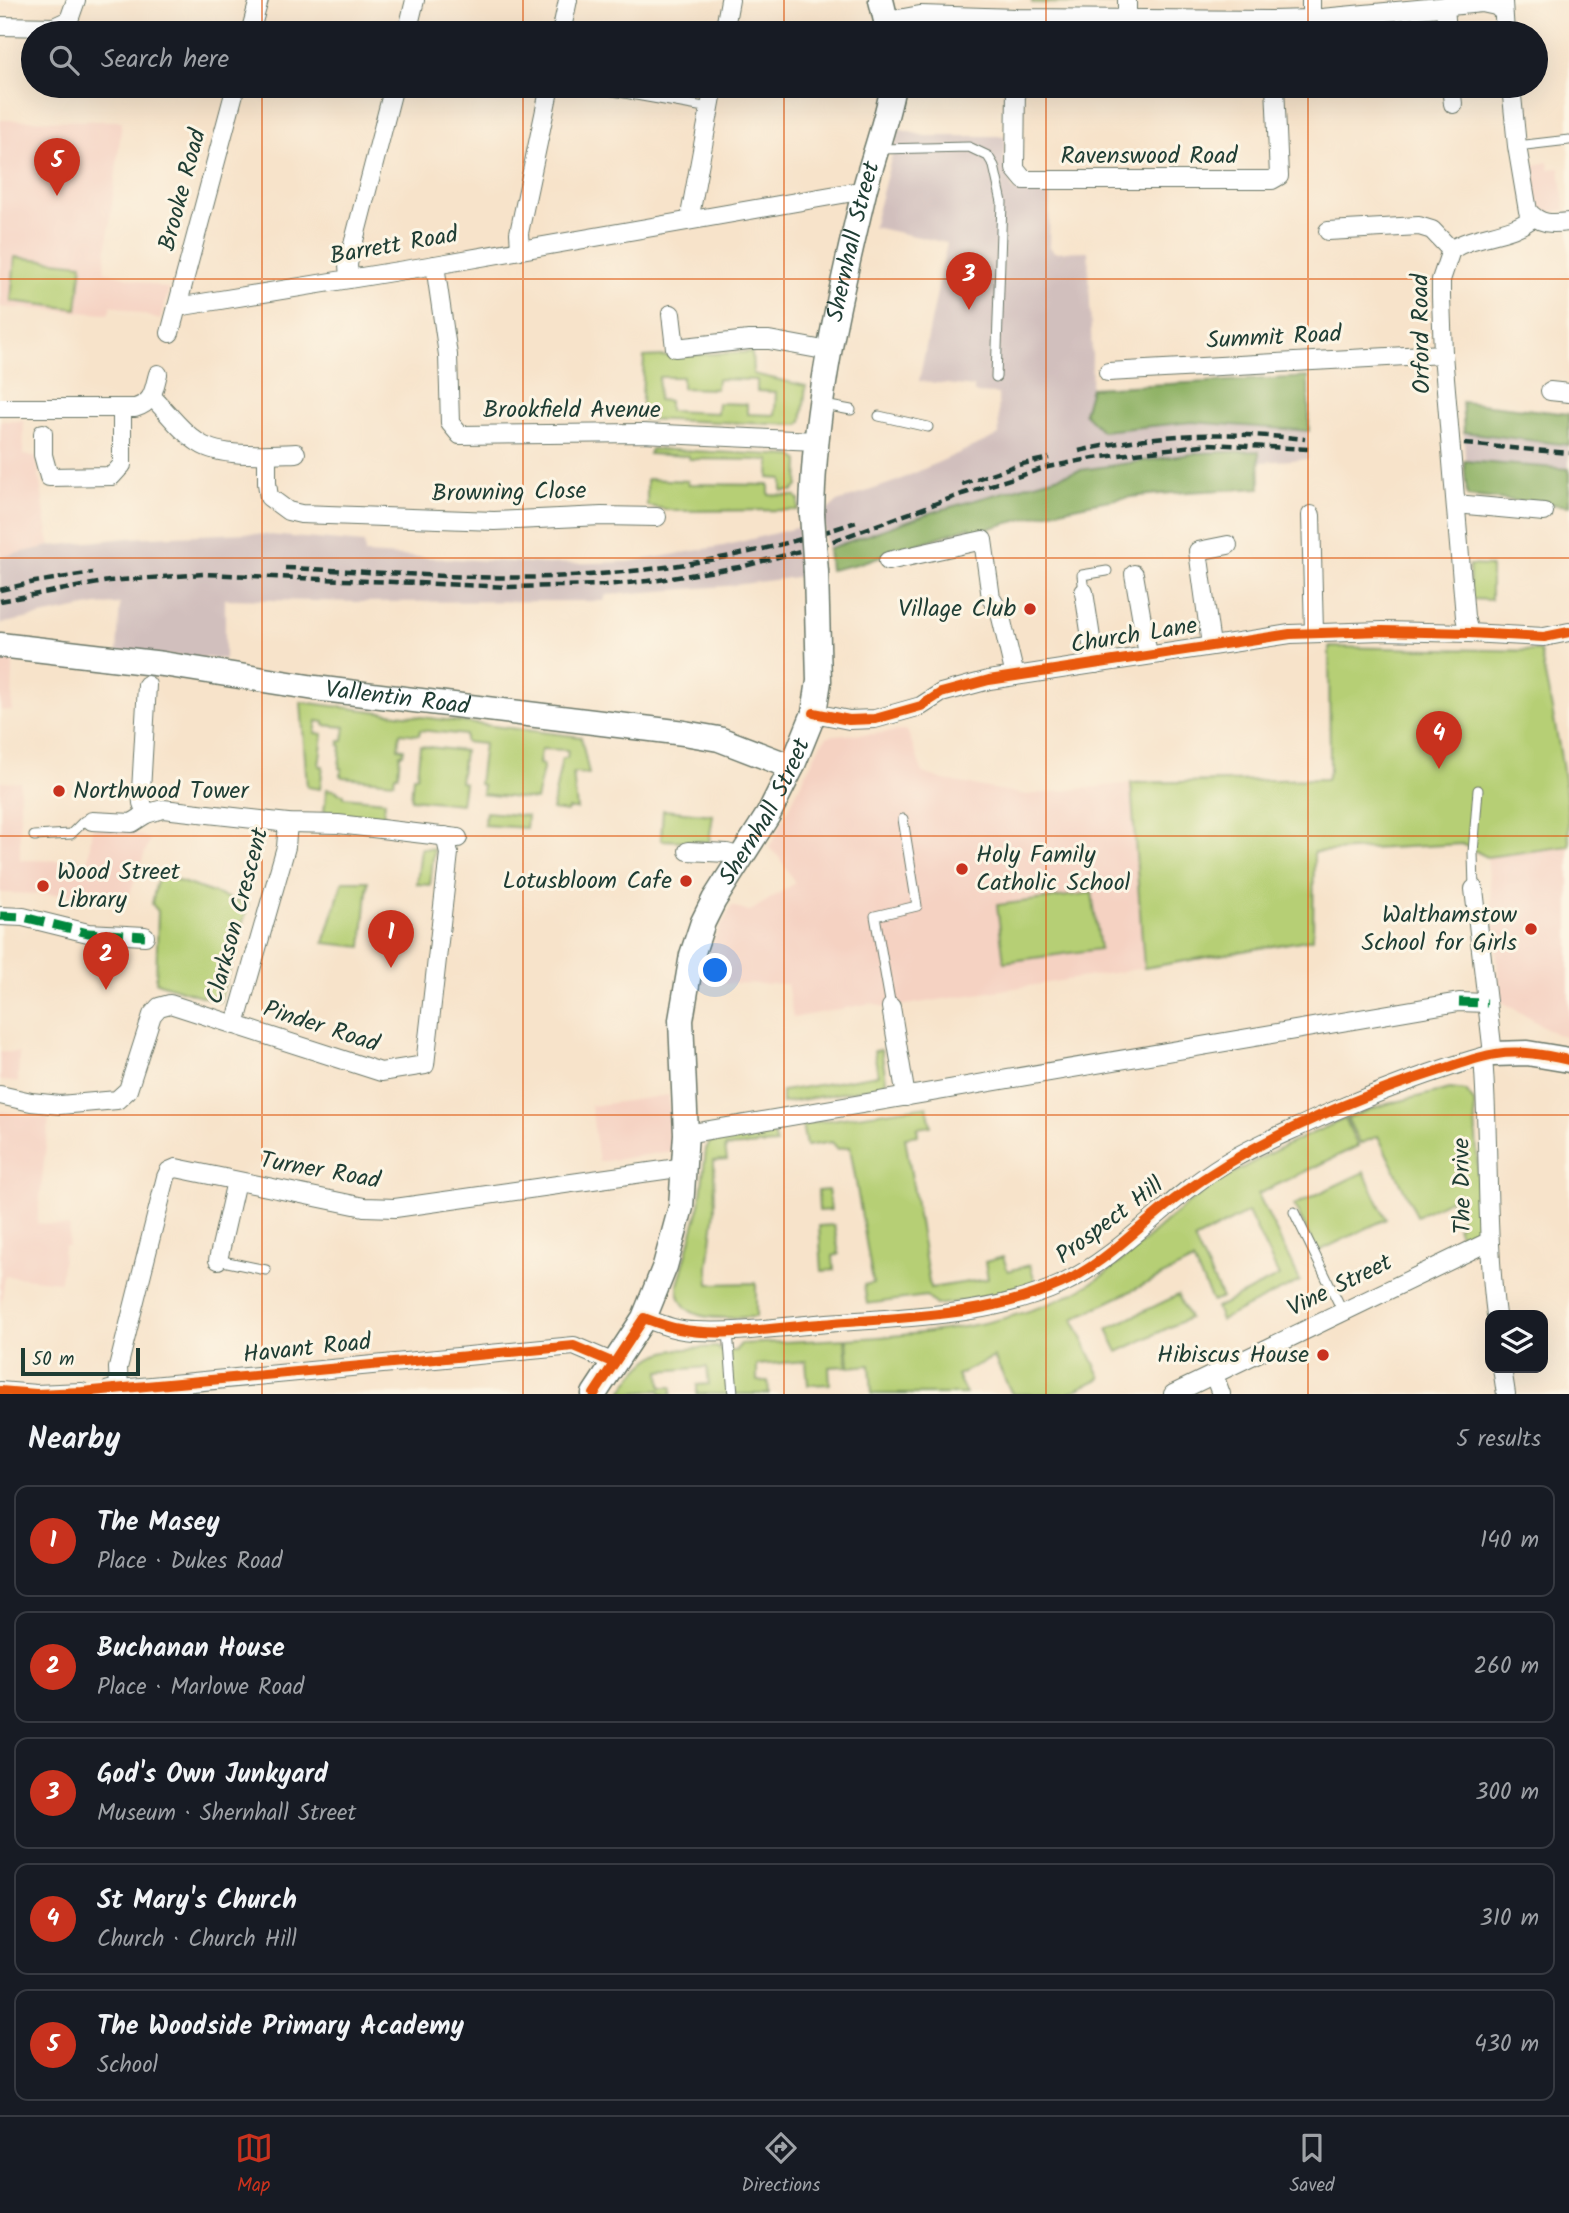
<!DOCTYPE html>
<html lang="en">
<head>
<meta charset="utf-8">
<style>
	:root { --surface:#171b24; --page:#242831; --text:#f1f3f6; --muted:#9ea1a6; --line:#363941; --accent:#c8321e }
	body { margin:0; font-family:Kalam,sans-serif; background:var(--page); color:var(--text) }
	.controls { position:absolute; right:21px; bottom:21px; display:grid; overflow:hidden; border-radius:14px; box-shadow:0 7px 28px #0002 }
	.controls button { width:63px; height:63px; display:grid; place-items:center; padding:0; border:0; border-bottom:2px solid var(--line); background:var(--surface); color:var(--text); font:35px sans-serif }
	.scale { position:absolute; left:21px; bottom:18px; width:119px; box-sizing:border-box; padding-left:7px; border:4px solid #1f3d34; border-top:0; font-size:19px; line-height:24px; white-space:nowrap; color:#1f3d34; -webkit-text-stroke:5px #fcf5e5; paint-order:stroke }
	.you { position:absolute; left:716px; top:971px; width:24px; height:24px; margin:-18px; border:5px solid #fff; border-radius:50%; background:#1a73e8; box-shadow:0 0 0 10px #1a73e833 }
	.badge { display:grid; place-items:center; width:46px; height:46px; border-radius:50%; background:var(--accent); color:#fff; font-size:23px; font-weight:700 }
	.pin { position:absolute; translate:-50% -58px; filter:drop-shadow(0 2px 4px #0008) }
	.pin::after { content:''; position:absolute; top:37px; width:24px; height:21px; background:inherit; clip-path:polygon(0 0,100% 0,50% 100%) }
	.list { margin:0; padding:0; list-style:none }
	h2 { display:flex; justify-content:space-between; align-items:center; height:91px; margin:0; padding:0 28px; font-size:30px }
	h2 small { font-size:23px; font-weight:400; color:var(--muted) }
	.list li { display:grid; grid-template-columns:46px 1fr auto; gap:21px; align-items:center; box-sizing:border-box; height:112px; margin:0 14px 14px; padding:0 14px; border:2px solid var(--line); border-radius:14px }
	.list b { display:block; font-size:26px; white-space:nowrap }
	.list p { margin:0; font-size:23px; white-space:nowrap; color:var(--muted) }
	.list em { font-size:23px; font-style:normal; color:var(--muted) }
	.icon { flex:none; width:38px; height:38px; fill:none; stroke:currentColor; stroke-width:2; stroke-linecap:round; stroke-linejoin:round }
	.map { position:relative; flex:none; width:1569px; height:1394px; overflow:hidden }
	.search { position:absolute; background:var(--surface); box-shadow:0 7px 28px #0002; left:21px; right:21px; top:21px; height:77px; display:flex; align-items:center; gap:18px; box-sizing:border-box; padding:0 24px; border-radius:38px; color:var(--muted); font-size:26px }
	.sheet { height:721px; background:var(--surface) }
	nav { display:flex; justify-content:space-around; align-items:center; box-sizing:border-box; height:98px; border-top:2px solid var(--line); background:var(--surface); font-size:19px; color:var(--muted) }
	nav a { display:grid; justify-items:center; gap:4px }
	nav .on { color:var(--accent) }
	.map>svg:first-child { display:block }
	.built { fill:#f5d2c2 }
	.industrial { fill:#d1bfbd }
	.green { fill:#b6cf75; stroke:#6a8654; stroke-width:2; fill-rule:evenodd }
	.forest { fill:#90b266; stroke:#58784d; stroke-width:2 }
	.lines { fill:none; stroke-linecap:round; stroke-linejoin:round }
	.lane-casing { stroke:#6b7768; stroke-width:11 }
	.street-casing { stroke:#6b7768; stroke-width:20 }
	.secondary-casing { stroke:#6b7768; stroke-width:27 }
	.lane { stroke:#fff; stroke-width:9 }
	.street { stroke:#fff; stroke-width:18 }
	.secondary { stroke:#fff; stroke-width:24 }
	.rail { stroke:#1f3d34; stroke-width:4.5; stroke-dasharray:10 5; stroke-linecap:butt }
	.secondary-bridge-casing { stroke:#6b7768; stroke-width:27; stroke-linecap:butt }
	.secondary-bridge { stroke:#fff; stroke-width:24 }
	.quiet { stroke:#00873e; stroke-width:9; stroke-dasharray:18 9; stroke-linecap:butt }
	.cycleway-casing { stroke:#fcf5e5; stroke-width:15 }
	.cycleway { stroke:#e8590c; stroke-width:10 }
	.grid { fill:none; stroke:#de580e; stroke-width:2; stroke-opacity:0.55 }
	.poi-dot { fill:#c8321e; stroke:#fcf5e5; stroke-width:2.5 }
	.labels { text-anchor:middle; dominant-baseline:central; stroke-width:6; stroke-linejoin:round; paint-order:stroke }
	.street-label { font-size:24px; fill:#1f3d34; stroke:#fcf5e5 }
	.poi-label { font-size:24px; fill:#1f3d34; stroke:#fcf5e5; text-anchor:end }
</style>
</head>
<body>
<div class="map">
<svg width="1569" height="1394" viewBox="0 0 1569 1394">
	<rect width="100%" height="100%" fill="#fcf5e5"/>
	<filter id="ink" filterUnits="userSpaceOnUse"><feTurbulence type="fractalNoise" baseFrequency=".0143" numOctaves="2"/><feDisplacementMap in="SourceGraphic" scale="14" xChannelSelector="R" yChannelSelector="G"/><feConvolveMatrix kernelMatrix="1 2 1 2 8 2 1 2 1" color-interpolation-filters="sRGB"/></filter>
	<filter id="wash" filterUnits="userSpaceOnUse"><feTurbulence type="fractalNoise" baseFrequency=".00686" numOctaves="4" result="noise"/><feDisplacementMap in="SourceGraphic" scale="28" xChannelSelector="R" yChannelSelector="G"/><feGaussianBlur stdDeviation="1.57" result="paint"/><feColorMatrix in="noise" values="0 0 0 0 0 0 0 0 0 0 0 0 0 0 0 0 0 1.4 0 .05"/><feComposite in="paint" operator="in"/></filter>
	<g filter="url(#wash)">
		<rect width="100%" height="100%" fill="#f7e3ca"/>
		<g class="built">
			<polygon points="0,120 122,121 104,271 169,289 160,320 112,305 108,314 0,307"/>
			<polygon points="1548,162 1549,169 1560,168 1565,210 1548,213 1535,204 1530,166"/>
			<polygon points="0,421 24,421 23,455 36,456 50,546 0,557"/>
			<polygon points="0,659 13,660 12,711 0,710"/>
			<polygon points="907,730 923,773 944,780 1027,795 1131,783 1144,968 886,1008 872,1003 793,1018 787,984 701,983 707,957 717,933 732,906 749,912 795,883 778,856 769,848 820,745 828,736 834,735 873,734"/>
			<polygon points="0,781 20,782 20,860 88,861 92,828 114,826 150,839 129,896 0,893"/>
			<polygon points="1569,846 1569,1037 1556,1034 1501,1001 1487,857"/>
			<polygon points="0,1052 19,1053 18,1082 0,1081"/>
			<polygon points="669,1095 672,1151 599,1162 591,1106"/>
			<polygon points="0,1111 49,1119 37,1223 70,1227 68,1246 64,1246 60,1282 5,1276 0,1310"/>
		</g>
		<g class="industrial">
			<polygon points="899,129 925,136 1005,136 1004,160 1013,190 1050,190 1049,246 1054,252 1088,251 1092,357 1091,388 1308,377 1308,459 1260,462 1260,488 1181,492 1105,501 1052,511 972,533 970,527 857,564 830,570 823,514 837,502 897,481 999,435 998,394 974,393 974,387 919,381 947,243 873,227"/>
			<polygon points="1462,402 1569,414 1569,506 1467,496"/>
			<polygon points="800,527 804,576 727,586 606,595 604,601 361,602 225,599 225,659 117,652 120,604 96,605 0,624 0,557 50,546 127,538 245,533 364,543 365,554 547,564 629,562 723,546"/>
		</g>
		<g class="green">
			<polygon points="1032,0 1118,0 1118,4 1032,3"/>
			<polygon points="15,257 82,264 77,309 11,301"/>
			<path d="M752,352L753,374L806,386L802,422L798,425L641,419L644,357ZM659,377H682V388L716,389L717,379L757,380V391L776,392L775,415L747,414V404L718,403L717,413L669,411V401L658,400Z"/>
			<polygon points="651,449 794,456 799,461 798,486 793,491 782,491 782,479 769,478 770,460 689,459 689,456 649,454"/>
			<polygon points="647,479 688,481 688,484 769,485 769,495 795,496 799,500 798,510 676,511 647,506"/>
			<polygon points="1469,565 1491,566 1491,600 1470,599"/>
			<path d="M1329,647L1540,651C1553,715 1569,781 1569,846L1487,857L1462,844L1314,852L1313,939L1144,968L1131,783L1327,779L1330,769Z"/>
			<polygon points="301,702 581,737 589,774 573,773 577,809 568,809 567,812 552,810 562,758 567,758 568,750 541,749 539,764 543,765 543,769 536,800 482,794 483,785 479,784 484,744 465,742 465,735 420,730 419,735 400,733 398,748 404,749 403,754 400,754 398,775 395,775 394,782 343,777 341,776 342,769 339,768 341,746 339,745 340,741 343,741 345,727 324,725 324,722 317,721 315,733 323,734 319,766 323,766 320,789 307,787"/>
			<polygon points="420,746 464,751 460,782 464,783 461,804 411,799 413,776 417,776"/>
			<polygon points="327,789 337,791 338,793 344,794 344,797 385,801 383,819 327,814 324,811"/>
			<polygon points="663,810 713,815 709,842 661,840"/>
			<polygon points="486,812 527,816 526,828 484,825"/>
			<polygon points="421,848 434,849 430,885 417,884"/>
			<polygon points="164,876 248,905 220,1002 156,982 158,911 152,904 156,884 160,877"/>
			<polygon points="343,881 368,881 362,947 324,943"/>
			<polygon points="1092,893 1100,949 1004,962 997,905"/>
			<polygon points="881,1050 886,1080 883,1086 782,1103 782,1091 878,1075 874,1051"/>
			<polygon points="1450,1089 1466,1091 1474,1102 1481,1222 1477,1233 1461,1245 1457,1236 1460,1235 1457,1227 1461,1225 1461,1219 1451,1199 1417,1216 1378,1136 1360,1144 1347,1118 1383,1105"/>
			<polygon points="927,1106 931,1126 917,1128 918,1135 905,1137 930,1288 988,1279 985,1262 1003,1257 1008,1271 1030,1265 1036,1284 995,1296 936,1305 926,1296 867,1304 864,1285 873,1283 850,1147 838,1149 832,1142 806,1146 802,1124"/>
			<path d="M1345,1119L1358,1146L1258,1194L1300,1281L1221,1320L1216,1308L1279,1276L1248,1212L1194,1240L1222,1298L1213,1302L1193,1261L1073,1319L1101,1378L1067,1394H1012L994,1357L957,1375L966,1394H872L870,1365L849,1367L847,1339C925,1335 1020,1325 1088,1285C1127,1262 1158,1225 1195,1198C1241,1165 1293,1141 1345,1119Z"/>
			<path d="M774,1130L776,1144L725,1147L727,1160L714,1161L715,1210L708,1267L709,1284L756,1283V1317C727,1317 678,1327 678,1285L700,1204L706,1149L710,1142L718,1139Z"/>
			<polygon points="1364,1172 1386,1219 1317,1252 1294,1205"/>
			<polygon points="828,1190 831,1210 819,1211 818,1191"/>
			<polygon points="834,1225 839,1254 833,1256 834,1270 822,1271 819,1226"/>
			<polygon points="1178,1295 1189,1318 1118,1352 1107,1329"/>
			<path d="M845,1339L847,1366L829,1367L830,1384L808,1385L806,1361L757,1365V1381H768L769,1394H697V1385L709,1384L707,1367L660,1371L661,1387H672V1394H661L660,1390L620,1394C651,1345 663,1351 717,1347L721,1351H735L741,1344Z"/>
		</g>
		<g class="forest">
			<polygon points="1308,377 1309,431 1192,422 1102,431 1084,413 1091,388"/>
			<polygon points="1462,402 1569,414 1569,445 1464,432"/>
			<path d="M1259,451L1260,488C1208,491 1155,492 1104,501C1059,509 1015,521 972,533L970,527L857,564L830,570L828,549L933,512L1081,470L1199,453Z"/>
			<polygon points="1464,461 1569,469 1569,506 1467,496"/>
		</g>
	</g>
	<g filter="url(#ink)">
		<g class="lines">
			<defs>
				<g id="lane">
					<polyline points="585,86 710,108"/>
					<polyline points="1517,146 1569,140"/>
					<polyline points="880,149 969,147 988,156 994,166 1002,202 996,377"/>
					<polyline points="824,405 851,410"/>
					<polyline points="879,416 928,427"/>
					<polyline points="1084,592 1082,575 1107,571"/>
					<polyline points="34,836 71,834 84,821 92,821"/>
					<polyline points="1474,889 1473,853 1478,790"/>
					<polyline points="891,1007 875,916 917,906 903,819"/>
					<polyline points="1294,1212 1343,1312"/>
					<polyline points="218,1260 266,1270"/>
					<polyline points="728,1331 733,1394"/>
				</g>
				<g id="street">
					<polyline points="1127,0 1127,20"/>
					<polyline points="1311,0 1311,19"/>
					<polyline points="1503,2 1505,33"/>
					<polyline points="1445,6 1447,33"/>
					<polyline points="887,21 920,15 1017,18 1271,20 1311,19 1482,3 1496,6 1503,12"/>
					<polyline points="0,26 54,27 69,20 76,0"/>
					<polyline points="250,33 259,0"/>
					<polyline points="407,33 415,0"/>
					<polyline points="561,33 568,0"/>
					<polyline points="724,33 730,0"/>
					<polyline points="1016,86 1015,169 1024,180 1272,180 1279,176 1275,86"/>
					<polyline points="1451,86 1453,104"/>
					<path d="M1511,86L1517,146L1528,211C1540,225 1552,224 1569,222"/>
					<polyline points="694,218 691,210 714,86"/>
					<polyline points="1328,231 1419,226 1432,230 1451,250"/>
					<polyline points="520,248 519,233 550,86"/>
					<polyline points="435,265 448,355 450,423 460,435 642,433 816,441"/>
					<polyline points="349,279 348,264 394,86"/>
					<polyline points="177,307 435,265 865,190"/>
					<polyline points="671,314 675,348 749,340 769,340 829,351"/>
					<polyline points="170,333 236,86"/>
					<polyline points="1108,372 1443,354"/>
					<polyline points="1550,391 1569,393"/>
					<path d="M152,397C167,411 181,432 199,443C221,458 269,454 296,453"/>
					<path d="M0,408H135C154,402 153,391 158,374"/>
					<polyline points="43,433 43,455 49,477 112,476 122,465 122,408"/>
					<polyline points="267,455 267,483 269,497 288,511 301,514 494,521 602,516 657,517"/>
					<polyline points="1456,504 1544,512"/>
					<polyline points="1311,515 1314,632"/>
					<polyline points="888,561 983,540 991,598 1000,613 1015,676"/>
					<polyline points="1134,574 1148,655"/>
					<polyline points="1084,592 1095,664"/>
					<path d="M1469,633L1465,617L1443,354L1441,297V280L1451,250C1476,233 1511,237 1533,217"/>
					<polyline points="1211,645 1198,551 1228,545"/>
					<polyline points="147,685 141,791 142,803 146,814 163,809 288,823 338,824 458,838"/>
					<polyline points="814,713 849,720 875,719 921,706 941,693 989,680 1290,634 1383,631 1469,633 1544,637 1569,632"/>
					<polyline points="92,821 132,823 146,814"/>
					<polyline points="688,851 727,853 741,857"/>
					<polyline points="0,916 23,917 88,933 145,936"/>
					<polyline points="891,1007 906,1097"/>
					<polyline points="235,1025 286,847 288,823"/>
					<path d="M1483,1057C1490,1143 1485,1229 1496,1315"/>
					<polyline points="0,1095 31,1102 60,1105 117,1100 128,1090 152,1015 159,1007 170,1004 381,1072 425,1065 449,853 445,836"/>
					<polyline points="686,1134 1459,1002 1487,1003"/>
					<polyline points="218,1260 236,1181"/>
					<path d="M644,1318C660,1324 677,1331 695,1331C739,1333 783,1327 827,1323C904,1317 990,1317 1062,1284C1121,1256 1167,1199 1224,1164C1251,1147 1281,1135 1309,1122C1369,1095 1430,1071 1493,1054L1474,889"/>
					<polyline points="1502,1368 1506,1394"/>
					<polyline points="1214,1375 1221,1394"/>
					<polyline points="119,1389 118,1368 166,1177 169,1171 176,1168 364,1207 395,1208 685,1167"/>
					<polyline points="109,1390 574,1346 614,1363"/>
					<polyline points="0,1391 36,1394 82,1392"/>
					<polyline points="1173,1394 1488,1242"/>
				</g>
				<g id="secondary">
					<polyline points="881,0 889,33"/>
					<path id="s1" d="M812,514C814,403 839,296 865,188C874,154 887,120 893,86"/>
					<path id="s2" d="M0,645L163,664L315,688L684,733L719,739L792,767"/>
					<polyline points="1493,1054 1527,1053 1569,1060"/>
					<path id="s3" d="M594,1394L644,1318L665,1266L681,1207L686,1134L681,1020L692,955L703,922L714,900L768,815L792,767L814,713L819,681L816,572"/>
				</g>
			</defs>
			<use href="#lane" class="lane-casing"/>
			<use href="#street" class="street-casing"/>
			<use href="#secondary" class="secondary-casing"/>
			<use href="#lane" class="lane"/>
			<use href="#street" class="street"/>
			<use href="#secondary" class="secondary"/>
			<g class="rail">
				<polyline points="1464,444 1569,453"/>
				<path d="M1079,451C1155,433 1228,431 1305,439"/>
				<polyline points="962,484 1014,466 1049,458"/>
				<path d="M285,568C373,571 462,580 550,577C655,573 757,556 856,522"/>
				<polyline points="0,590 35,582 93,573"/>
				<polyline points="0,601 109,581 204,574 510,587 605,585 659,580 745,566 825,544 962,494 1048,467 1094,458 1210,444 1308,449"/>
			</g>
			<defs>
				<polyline id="secondary-bridge" points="812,514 816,572"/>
			</defs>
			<use href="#secondary-bridge" class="secondary-bridge-casing"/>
			<use href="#secondary-bridge" class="secondary-bridge"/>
			<g class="quiet">
				<polyline points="0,916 23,917 88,933 145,936"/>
				<polyline points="1459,1002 1487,1003"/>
			</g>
			<defs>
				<g id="cycleway">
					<polyline points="814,713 849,720 875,719 921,706 941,693 989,680 1290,634 1383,631 1469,633 1544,637 1569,632"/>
					<polyline points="0,1391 36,1394 82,1392 574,1346 614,1363"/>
					<path d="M594,1394L644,1318C655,1322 667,1327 679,1329C724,1338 776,1327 821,1324C901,1317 986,1317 1060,1284C1106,1264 1139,1225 1179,1196C1255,1140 1345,1101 1435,1072C1455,1066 1475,1057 1496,1054C1521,1050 1545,1055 1569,1060"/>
				</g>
			</defs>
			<use href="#cycleway" class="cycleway-casing"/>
			<use href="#cycleway" class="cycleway"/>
		</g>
	</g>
	<path class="grid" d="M262,0V33M523,0V33M784,0V33M1046,0V33M1308,0V33M262,86V1394M523,86V1394M784,86V1394M1046,86V1394M1308,86V1394M0,279H1569M0,558H1569M0,836H1569M0,1115H1569"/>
	<g class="poi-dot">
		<circle cx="1030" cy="609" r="7"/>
		<circle cx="59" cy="791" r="7"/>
		<circle cx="962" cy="869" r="7"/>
		<circle cx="686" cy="881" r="7"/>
		<circle cx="43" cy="886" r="7"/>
		<circle cx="1531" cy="929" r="7"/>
		<circle cx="1323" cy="1355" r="7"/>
	</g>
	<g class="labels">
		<g class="street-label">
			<text x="1149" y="156">Ravenswood Road</text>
			<text transform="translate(183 190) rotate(-75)">Brooke Road</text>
			<text stroke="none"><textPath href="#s1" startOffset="276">Shernhall Street</textPath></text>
			<text transform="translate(394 246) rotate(-10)">Barrett Road</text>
			<text transform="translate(1422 334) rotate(-91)">Orford Road</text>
			<text transform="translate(1274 338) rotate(-3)">Summit Road</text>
			<text x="572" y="410">Brookfield Avenue</text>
			<text transform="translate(509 493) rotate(-1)">Browning Close</text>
			<text transform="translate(1134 636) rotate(-9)">Church Lane</text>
			<text stroke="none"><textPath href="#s2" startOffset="401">Vallentin Road</textPath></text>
			<text stroke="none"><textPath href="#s3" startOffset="623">Shernhall Street</textPath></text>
			<text transform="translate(238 916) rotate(-75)">Clarkson Crescent</text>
			<text transform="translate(321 1027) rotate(18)">Pinder Road</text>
			<text transform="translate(320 1171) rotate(10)">Turner Road</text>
			<text transform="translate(1463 1186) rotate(-91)">The Drive</text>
			<text transform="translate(1110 1221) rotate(-37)">Prospect Hill</text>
			<text transform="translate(1340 1286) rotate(-26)">Vine Street</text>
			<text transform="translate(307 1349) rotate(-6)">Havant Road</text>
		</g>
		<g class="poi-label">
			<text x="1016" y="609">Village Club</text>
			<text x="73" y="791" text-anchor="start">Northwood Tower</text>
			<text x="976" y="855" text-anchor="start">Holy Family<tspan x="976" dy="28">Catholic School</tspan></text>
			<text x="57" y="872" text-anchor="start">Wood Street<tspan x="57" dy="28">Library</tspan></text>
			<text x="672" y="881">Lotusbloom Cafe</text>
			<text x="1517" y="915">Walthamstow<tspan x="1517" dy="28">School for Girls</tspan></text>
			<text x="1309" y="1355">Hibiscus House</text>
		</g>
	</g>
</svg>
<div class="controls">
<button><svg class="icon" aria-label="layers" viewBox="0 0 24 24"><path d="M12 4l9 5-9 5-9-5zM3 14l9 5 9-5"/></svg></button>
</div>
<div class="scale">50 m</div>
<div class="you"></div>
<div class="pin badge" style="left:391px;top:968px">1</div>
<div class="pin badge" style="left:106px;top:990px">2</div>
<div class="pin badge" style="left:969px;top:310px">3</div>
<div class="pin badge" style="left:1439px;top:769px">4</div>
<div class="pin badge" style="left:57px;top:196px">5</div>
<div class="search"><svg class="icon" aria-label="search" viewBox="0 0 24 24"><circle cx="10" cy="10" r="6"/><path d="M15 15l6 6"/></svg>Search here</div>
</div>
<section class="sheet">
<h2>Nearby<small>5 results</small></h2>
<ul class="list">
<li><span class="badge">1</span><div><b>The Masey</b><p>Place · Dukes Road</p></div><em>140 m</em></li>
<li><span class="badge">2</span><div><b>Buchanan House</b><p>Place · Marlowe Road</p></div><em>260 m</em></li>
<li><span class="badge">3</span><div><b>God's Own Junkyard</b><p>Museum · Shernhall Street</p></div><em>300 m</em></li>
<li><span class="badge">4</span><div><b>St Mary's Church</b><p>Church · Church Hill</p></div><em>310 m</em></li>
<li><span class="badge">5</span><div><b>The Woodside Primary Academy</b><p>School</p></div><em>430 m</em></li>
</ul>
</section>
<nav>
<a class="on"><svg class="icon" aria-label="map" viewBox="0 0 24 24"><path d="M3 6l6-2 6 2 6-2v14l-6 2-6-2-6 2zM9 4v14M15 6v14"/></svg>Map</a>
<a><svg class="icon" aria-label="directions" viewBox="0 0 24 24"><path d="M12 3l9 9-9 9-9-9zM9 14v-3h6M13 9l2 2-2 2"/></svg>Directions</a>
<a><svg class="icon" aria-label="saved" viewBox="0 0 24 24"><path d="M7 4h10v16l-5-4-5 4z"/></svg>Saved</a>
</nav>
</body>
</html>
